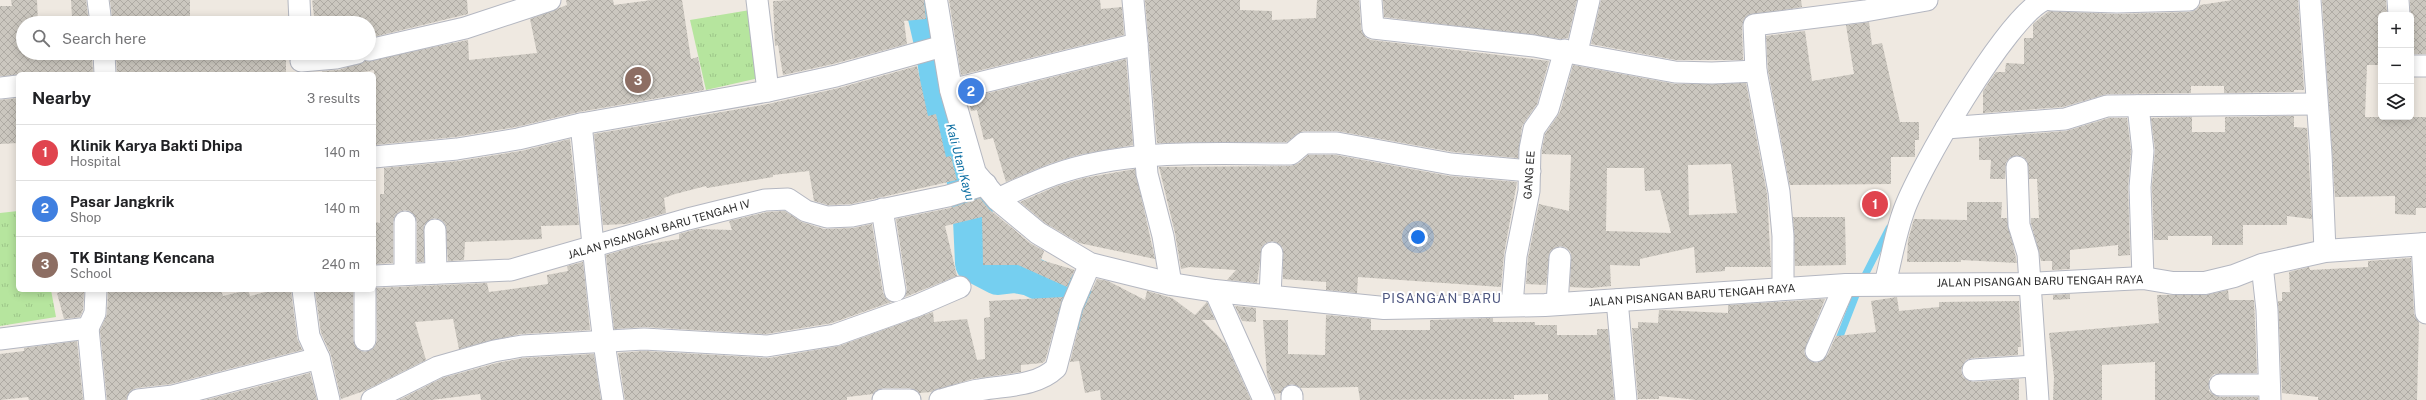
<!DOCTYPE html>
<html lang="en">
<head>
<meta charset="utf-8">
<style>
	:root { --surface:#fff; --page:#f6f6f6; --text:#202124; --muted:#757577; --line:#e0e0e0; --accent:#4264fb }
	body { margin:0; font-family:"Public Sans",sans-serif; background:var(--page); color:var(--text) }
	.controls { position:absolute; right:12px; top:12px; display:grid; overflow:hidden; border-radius:6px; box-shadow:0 2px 10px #0003 }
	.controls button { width:36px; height:36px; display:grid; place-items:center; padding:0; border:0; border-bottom:1px solid var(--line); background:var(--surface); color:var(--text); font:20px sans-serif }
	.you { position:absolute; left:1418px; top:237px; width:14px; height:14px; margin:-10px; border:3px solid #fff; border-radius:50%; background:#1a73e8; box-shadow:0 0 0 6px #1a73e833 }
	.badge { display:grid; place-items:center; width:26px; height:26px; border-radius:50%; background:var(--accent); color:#fff; font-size:13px; font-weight:700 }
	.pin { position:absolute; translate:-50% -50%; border:2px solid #fff; box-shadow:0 1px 4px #0006 }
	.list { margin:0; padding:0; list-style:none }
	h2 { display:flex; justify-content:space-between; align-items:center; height:52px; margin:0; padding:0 16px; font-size:17px }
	h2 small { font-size:13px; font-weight:400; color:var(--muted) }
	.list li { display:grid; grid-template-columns:26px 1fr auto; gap:12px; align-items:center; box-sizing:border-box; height:56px; padding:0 16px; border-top:1px solid var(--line) }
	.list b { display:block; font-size:15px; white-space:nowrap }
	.list p { margin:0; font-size:13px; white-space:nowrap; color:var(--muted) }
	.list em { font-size:13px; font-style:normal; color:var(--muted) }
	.icon { flex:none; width:22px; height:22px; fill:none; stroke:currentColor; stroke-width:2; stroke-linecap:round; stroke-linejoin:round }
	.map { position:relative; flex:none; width:2426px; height:400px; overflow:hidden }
	.search { position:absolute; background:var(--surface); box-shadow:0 2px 10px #0003; left:16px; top:16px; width:360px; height:44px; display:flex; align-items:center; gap:10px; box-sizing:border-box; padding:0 14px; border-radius:22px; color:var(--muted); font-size:15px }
	.panel { position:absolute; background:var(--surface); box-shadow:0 2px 10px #0003; left:16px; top:72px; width:360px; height:220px; border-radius:6px }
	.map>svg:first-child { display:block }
	.grass { fill:url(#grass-tufts) }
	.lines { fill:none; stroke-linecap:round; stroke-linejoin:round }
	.stream { stroke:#75cff0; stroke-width:7 }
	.river { stroke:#75cff0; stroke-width:40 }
	.building { fill:url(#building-cross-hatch); fill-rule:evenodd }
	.street-casing { stroke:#b4b7c1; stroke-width:23 }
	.secondary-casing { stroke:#b4b7c1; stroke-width:24 }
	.street { stroke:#fff; stroke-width:21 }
	.secondary { stroke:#fff; stroke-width:22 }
	.labels { text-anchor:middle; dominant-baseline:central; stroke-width:4; stroke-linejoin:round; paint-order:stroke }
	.street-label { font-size:11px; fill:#2e2e2e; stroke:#fff }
	.water-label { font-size:12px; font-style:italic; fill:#0d6fa3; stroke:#fff }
	.quarter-label { font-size:13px; letter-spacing:1px; fill:#4d5680; stroke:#fff }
</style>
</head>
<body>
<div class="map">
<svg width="2426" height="400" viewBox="0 0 2426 400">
	<defs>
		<pattern id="grass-tufts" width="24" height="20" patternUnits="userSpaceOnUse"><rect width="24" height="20" fill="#b6e59e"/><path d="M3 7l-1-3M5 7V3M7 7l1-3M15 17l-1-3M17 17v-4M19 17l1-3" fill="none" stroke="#9dc588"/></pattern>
		<pattern id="building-cross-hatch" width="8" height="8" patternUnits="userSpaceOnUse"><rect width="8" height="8" fill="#cbc7bf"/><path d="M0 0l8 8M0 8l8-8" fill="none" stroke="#afaba4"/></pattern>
	</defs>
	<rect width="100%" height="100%" fill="#efe9e1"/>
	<g class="grass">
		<polygon points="750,10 759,78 706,90 690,20"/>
		<polygon points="18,211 18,290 51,290 56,317 0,326 0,213"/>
	</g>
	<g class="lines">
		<polyline class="stream" points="1837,344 1860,285 1889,228"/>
		<polyline class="river" points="924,0 936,52 942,95 972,198 975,263 998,275 1015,273 1030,276 1062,291 1083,310 1144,346 1213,400"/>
	</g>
	<g class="building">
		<polygon points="11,0 37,0 38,23 60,22 23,23 23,53 61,53 61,58 92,57 93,74 0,76 0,6 12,6"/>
		<polygon points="71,0 86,0 88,16 72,17"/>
		<polygon points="110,0 190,0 190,23 113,23"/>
		<polygon points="314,0 467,0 468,14 369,38 369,23 315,23 312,1"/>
		<polygon points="566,0 613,0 614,5 652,0 682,0 691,59 698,57 704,90 579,112 516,127 455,137 374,145 374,70 352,74 323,74 322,71 339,70 365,61 468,40 469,60 537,53 530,19 567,5"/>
		<polygon points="792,0 924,0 926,19 904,21 907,44 833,64 783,75 778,45 775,46 773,1"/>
		<polygon points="949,0 1100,0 1101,9 1122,7 1124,35 961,75"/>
		<polygon points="1145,0 1240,0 1240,10 1272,11 1272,20 1316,18 1317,0 1359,0 1361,29 1366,38 1371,40 1549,61 1537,104 1522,126 1518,158 1453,152 1337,131 1303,131 1287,142 1157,143"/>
		<polygon points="1383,0 1577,0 1568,38 1561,39 1384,17"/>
		<polygon points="1601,0 1801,0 1802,7 1747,16 1742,26 1743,60 1676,60 1591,44"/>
		<polygon points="2233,0 2298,0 2304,90 2294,90 2294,92 2224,93 2224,86 2191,86 2191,93 2107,94 2063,107 1983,113 1983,91 1996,72 2005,72 2006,63 2024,64 2024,38 2033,38 2033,24 2049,11 2117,14 2189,12 2196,10 2200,5"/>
		<polygon points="2322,0 2386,0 2387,15 2381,15 2381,65 2367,65 2365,117 2426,117 2426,208 2416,208 2416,215 2395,214 2395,196 2335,197"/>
		<polygon points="2410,0 2426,0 2426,54 2411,54"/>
		<polygon points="1869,22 1872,45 1882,43 1900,122 1919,122 1919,140 1915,140 1915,157 1891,157 1891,184 1790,185 1790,187 1768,70 1766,36 1805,31 1812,81 1854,74 1846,25"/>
		<polygon points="116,53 286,53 286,74 117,74"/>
		<polygon points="1126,59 1133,145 1078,155 1049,164 1006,182 993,138 984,140 977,110 971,111 968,98"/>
		<path d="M1573,65L1675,84L1746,83L1767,194L1771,267H1725V271L1696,273L1694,247L1640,259V266L1610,265L1611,286L1591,288L1570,287L1571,253L1567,248L1560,246L1550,252L1546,285L1526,284L1528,258L1539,204L1569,211L1571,155L1542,154V150L1545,134L1560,112ZM1731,164L1737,213L1689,215L1688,165ZM1607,168H1644L1645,191L1660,190L1671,233L1606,231Z"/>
		<polygon points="917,66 928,116 936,114 946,157 951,156 957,180 851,204 828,205 814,201 809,171 773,175 773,177 707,188 706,186 675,194 664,198 666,213 626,224 603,225 594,134 768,104 839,88"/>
		<polygon points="18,98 18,143 0,144 0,100"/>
		<polygon points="2294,116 2294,127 2307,128 2312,219 2287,216 2287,225 2243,225 2243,245 2212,245 2212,236 2168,236 2168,240 2154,240 2152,187 2155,150 2151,118 2192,117 2192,132 2225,132 2225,117"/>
		<polygon points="2109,118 2127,118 2131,151 2128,187 2130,255 2118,256 2118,245 2070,250 2070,269 2052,270 2052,261 2041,261 2031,223 2031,218 2039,218 2037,179 2029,179 2027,161 2022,156 2011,157 2006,162 2005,179 1990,179 1991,160 1979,160 1979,138 2066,131"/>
		<polygon points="570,139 579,225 541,226 542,239 465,242 464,260 448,261 445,224 441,220 434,218 424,225 424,262 417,262 417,222 411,212 405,210 399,212 393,222 393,263 374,264 374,222 380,223 380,194 384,194 384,168 459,161 521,151"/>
		<polygon points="1308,155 1336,155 1449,176 1517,182 1504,254 1501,287 1358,277 1357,293 1326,290 1326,282 1283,279 1283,248 1273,241 1266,243 1262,247 1257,283 1227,280 1236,270 1189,267 1181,269 1175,233 1159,167 1291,166 1299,163"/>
		<polygon points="1135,169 1155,259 1079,243 1045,223 1020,202 1057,186 1084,178"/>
		<polygon points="980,198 989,209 1030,243 1044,251 1041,260 1075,270 1067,287 1018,265 983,265 982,217 945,226 957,276 905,297 907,289 896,219 950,208"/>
		<polygon points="1967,202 2002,202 2001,218 2007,218 2017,263 1961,260 1961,262 1907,262 1908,240 1914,219 1967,220"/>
		<polygon points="785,211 802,222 824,229 853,228 872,224 883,293 891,302 832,323 766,334 645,327 614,329 606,255 637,246 679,239 679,234 697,229 732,230 729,221 767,212"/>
		<polygon points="1793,217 1845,217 1846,265 1795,266"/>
		<polygon points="2411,258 2414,314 2419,323 2417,400 2318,400 2318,397 2282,393 2278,301 2282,301 2282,292 2290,292 2289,272 2309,267 2310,270 2368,267 2368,261"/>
		<polygon points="583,262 590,330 520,334 459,349 453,319 415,322 426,360 364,391 341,399 331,355 321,333 315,290 353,290 353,340 359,350 365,352 375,346 377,340 376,288 487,283 489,292 548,284 547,275 568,271 567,266"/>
		<polygon points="1097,279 1108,281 1145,300 1147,291 1172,298 1195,315 1207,302 1215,320 1202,320 1226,344 1251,400 1101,400 1100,390 1085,393 1079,361 1070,362 1083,310"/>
		<polygon points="68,290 84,292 83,310 80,317 64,319 57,293"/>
		<polygon points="108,290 221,290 223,296 248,290 250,296 273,290 291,290 297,338 302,350 171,384 136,388 131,391 126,400 107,400 100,330 107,314"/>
		<polygon points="2228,290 2229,300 2254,300 2257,373 2214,374 2209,379 2209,391 2220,397 2258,397 2258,400 2155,400 2155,362 2102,365 2102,400 2053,400 2054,377 2049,333 2159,323 2157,295 2205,295"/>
		<polygon points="2070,294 2070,299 2053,300 2053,295"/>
		<polygon points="1063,297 1045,361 1042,363 1021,365 1021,372 972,379 931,392 919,393 910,388 883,388 873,394 847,397 847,400 625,400 618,353 644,351 769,358 839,346 933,312 934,322 967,319 977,360 985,359 984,318 990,317 989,301"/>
		<polygon points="1897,297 1899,311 1939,307 1939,302 2019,301 2021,347 2018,347 2018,355 1972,358 1966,360 1961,370 1963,377 1973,382 2019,379 2019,400 1697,400 1659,396 1659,399 1638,399 1632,328 1638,328 1638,322 1658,323 1659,310 1728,313 1728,305 1825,299 1804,352 1807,358 1817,363 1827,356 1836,336 1876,332 1871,301"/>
		<polygon points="1235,306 1256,308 1256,322 1242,321"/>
		<polygon points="1326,315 1371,319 1371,330 1430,330 1430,320 1493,318 1493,322 1535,322 1535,325 1557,325 1557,335 1597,335 1597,329 1608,329 1614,400 1548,400 1548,394 1514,395 1514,399 1360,400 1358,387 1301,388 1292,384 1286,386 1281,393 1274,394 1267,376 1263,320 1288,320 1288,354 1325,355"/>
		<polygon points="77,341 83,400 29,400 28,397 0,400 0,354 24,351 24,348"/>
		<polygon points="594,354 601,400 481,400 480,394 431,400 399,400 442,378 497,363 523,358"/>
		<polygon points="310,373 317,400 205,400"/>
	</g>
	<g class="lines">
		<defs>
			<g id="street">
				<polyline points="98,0 101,23"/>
				<polyline points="299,0 300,23"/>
				<polyline points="757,0 768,91"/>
				<polyline points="1371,0 1373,28 1534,46 1675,72 1712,73 1756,71 1779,192 1783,236 1783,289"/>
				<polyline points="2052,0 2117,2 2189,0"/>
				<polyline points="2310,0 2321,154 2325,251"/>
				<polyline points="2398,0 2399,15"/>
				<polyline points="1137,44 1147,174 1163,236 1171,284"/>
				<polyline points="369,50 465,28 550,0"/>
				<polyline points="1577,52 1589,0"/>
				<polyline points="104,53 105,74"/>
				<polyline points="301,61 336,58 357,53"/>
				<polyline points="2411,66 2426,66"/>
				<polyline points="1756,71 1754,25 1865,11 1927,0"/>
				<polyline points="0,88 18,86"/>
				<polyline points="951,90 1137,44 1133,0"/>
				<polyline points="2138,106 2143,151 2140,187 2143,278"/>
				<path d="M581,124C591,216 597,309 613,400"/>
				<polyline points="1946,128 2065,119 2107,106 2316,104"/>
				<polyline points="374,157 457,149 518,139 581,124 768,91 836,76 943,46"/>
				<polyline points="2017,167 2019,225 2028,254 2038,400"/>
				<path d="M997,199C1015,191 1034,182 1053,175C1128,148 1212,154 1291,154L1304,143H1337L1451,164L1530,171"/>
				<polyline points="882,209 895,291"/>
				<polyline points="405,222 405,274"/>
				<polyline points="435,230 436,273"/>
				<polyline points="2422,244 2426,313"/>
				<polyline points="2262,265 2267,310 2270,400"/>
				<polyline points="374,276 511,270 688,219 765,200 788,199 806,211 827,217 852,216 948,196 986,184"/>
				<path d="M1885,284C1891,260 1895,236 1903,213C1917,171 2007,17 2044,0"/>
				<polyline points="303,290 309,336 319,358 329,400"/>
				<polyline points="365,290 365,340"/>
				<polyline points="1215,291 1264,400"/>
				<polyline points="1270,296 1272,253"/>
				<polyline points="1617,300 1626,400"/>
				<polyline points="1557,304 1560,258"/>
				<polyline points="1512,305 1516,256 1529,191 1530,149 1534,129 1548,109 1565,50"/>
				<polyline points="88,328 95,400"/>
				<polyline points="0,339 88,328 95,313 96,290"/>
				<polyline points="1816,351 1845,285"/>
				<polyline points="1973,370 2035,366"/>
				<polyline points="2220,385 2269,385"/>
				<polyline points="1292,396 1292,400"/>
				<polyline points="138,400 173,396 319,358"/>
				<polyline points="372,400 438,367 494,351 522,346 644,339 767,346 835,335 916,306 960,287"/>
				<polyline points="883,400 910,400"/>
				<path d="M940,400C953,397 966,392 979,390C1005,385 1036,387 1056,368L1072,306L1090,264"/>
			</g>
			<polyline id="secondary" points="936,0 951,90 975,173 997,199 1038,233 1090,264 1171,284 1215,291 1384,308 1545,305 1846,285 2029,284 2143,278 2173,283 2205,283 2234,276 2262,265 2325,251 2426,244"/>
		</defs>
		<use href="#street" class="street-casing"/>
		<use href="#secondary" class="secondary-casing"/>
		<use href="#street" class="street"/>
		<use href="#secondary" class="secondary"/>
	</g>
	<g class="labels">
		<g class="street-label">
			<text transform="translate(1529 175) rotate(-86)">GANG EE</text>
			<text transform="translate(659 229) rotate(-16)">JALAN PISANGAN BARU TENGAH IV</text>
			<text transform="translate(2040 281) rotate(-1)">JALAN PISANGAN BARU TENGAH RAYA</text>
			<text transform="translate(1692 295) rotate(-4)">JALAN PISANGAN BARU TENGAH RAYA</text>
		</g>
		<g class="water-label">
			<text transform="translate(960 162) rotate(75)">Kali Utan Kayu</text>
		</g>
		<g class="quarter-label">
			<text x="1442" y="298">PISANGAN BARU</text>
		</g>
	</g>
</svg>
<div class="controls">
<button>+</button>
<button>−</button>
<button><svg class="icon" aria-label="layers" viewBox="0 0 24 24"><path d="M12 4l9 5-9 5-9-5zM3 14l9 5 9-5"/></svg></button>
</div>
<div class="you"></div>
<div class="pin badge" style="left:1875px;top:204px;background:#e0444e">1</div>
<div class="pin badge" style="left:971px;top:91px;background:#3f7fe0">2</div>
<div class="pin badge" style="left:638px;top:80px;background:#8d6e63">3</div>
<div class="search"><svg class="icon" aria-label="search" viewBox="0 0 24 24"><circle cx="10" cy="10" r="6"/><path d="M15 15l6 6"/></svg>Search here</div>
<section class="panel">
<h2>Nearby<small>3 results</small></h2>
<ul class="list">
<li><span class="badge" style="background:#e0444e">1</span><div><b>Klinik Karya Bakti Dhipa</b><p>Hospital</p></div><em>140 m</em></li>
<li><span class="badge" style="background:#3f7fe0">2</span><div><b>Pasar Jangkrik</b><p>Shop</p></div><em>140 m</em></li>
<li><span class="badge" style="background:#8d6e63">3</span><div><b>TK Bintang Kencana</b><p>School</p></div><em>240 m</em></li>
</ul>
</section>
</div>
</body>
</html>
